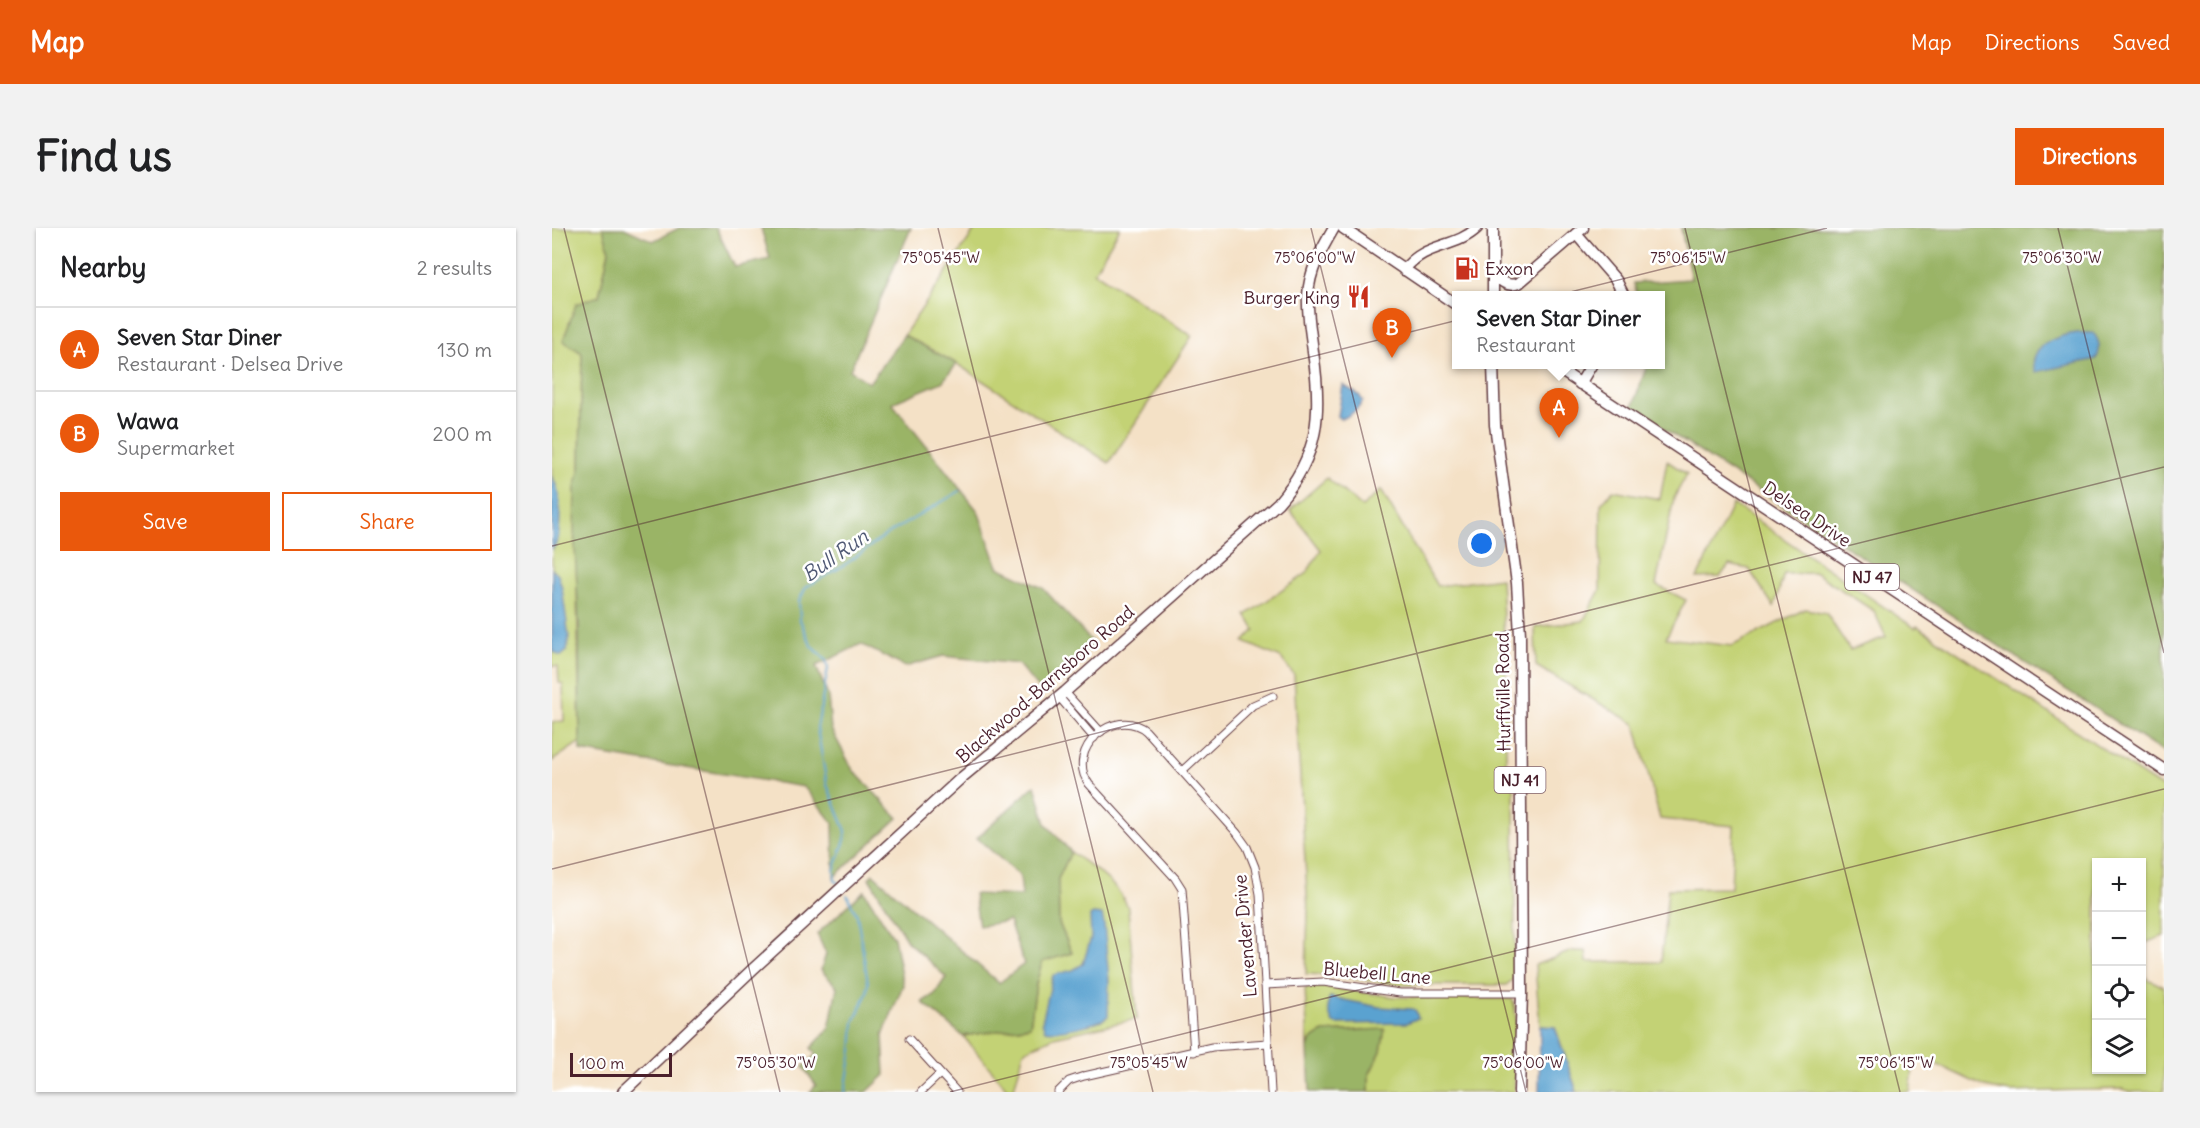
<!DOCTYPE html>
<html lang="en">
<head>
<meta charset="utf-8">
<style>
	:root { --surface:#fff; --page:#f2f2f2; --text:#202124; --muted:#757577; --line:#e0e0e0; --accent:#ea580c }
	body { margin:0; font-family:Delius,sans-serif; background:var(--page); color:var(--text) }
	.controls { position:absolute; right:18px; bottom:18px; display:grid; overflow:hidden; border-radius:0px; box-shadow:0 2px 4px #0004 }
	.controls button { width:54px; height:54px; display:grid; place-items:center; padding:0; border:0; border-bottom:2px solid var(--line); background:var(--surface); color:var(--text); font:30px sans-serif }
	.scale { position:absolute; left:18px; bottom:15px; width:102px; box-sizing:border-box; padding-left:6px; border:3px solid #4a1f2b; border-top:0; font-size:16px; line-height:21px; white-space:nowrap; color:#4a1f2b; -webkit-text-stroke:4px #fff; paint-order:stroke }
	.you { position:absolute; left:930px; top:316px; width:21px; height:21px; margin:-15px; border:4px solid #fff; border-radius:50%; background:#1a73e8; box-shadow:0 0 0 9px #1a73e833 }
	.badge { display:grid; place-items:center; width:39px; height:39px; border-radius:50%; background:var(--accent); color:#fff; font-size:20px; font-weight:700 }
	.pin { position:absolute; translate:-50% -50px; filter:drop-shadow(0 2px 3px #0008) }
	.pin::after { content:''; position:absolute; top:32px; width:21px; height:18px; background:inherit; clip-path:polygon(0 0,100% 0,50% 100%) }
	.popup { position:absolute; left:900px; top:63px; width:213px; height:78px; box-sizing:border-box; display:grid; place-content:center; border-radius:0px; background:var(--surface); filter:drop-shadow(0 2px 4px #0005); font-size:20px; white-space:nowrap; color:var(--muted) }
	.popup b { font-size:22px; color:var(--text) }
	.popup::after { content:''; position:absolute; left:50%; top:100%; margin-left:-12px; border:12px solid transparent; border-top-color:var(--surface) }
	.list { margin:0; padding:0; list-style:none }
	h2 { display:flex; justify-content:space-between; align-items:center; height:78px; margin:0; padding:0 24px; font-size:26px }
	h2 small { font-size:20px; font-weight:400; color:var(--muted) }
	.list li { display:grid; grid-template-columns:39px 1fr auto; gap:18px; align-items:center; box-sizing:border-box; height:84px; padding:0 24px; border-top:2px solid var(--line) }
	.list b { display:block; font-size:22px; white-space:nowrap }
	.list p { margin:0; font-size:20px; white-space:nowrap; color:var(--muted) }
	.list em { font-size:20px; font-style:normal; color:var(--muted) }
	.actions { display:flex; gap:12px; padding:18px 24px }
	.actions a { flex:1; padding:14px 0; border:2px solid var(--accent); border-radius:0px; text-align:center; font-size:21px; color:var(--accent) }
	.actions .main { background:var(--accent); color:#fff }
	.icon { flex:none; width:33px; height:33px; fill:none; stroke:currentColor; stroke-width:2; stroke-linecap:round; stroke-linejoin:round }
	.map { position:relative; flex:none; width:1612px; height:864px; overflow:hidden; border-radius:0px }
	header { display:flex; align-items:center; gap:36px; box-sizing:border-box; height:84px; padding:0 30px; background:var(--accent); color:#fff }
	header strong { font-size:28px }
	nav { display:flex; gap:33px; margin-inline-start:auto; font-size:21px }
	.intro { display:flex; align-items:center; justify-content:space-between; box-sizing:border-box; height:144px; padding:0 36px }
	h1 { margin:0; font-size:42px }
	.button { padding:15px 27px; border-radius:0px; background:var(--accent); color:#fff; font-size:21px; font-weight:700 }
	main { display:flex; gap:36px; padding:0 36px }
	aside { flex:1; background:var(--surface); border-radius:0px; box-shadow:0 2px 4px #0004 }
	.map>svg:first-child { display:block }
	.green { fill:#c3d274; stroke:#867850; stroke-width:1.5 }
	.forest { fill:#9ab466; stroke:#726a48; stroke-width:1.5 }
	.water { fill:#5aa2d0; stroke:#52607e; stroke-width:1.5 }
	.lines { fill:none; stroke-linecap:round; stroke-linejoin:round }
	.stream { stroke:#5aa2d0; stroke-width:2 }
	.minor-casing { stroke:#643c42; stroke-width:9 }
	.secondary-casing { stroke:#643c42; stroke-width:13 }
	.primary-casing { stroke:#643c42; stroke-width:13 }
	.minor { stroke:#fff; stroke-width:7 }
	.secondary { stroke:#fff; stroke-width:10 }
	.primary { stroke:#fff; stroke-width:10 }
	.ticks { fill:none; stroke:#4a1f2b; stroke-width:1.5; stroke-opacity:0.45 }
	.labels { text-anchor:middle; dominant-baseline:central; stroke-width:5; stroke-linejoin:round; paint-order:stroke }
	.shield { fill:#fff; stroke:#80626b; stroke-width:1.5 }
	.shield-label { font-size:16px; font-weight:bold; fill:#4a1f2b }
	.poi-label { font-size:18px; fill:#4a1f2b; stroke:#fff; text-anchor:start }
	.street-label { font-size:18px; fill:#4a1f2b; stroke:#fff }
	.water-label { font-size:20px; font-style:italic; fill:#515a75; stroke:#fff }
	.ticks-label { font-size:15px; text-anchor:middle; fill:#4a1f2b; stroke:#fff; stroke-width:5; stroke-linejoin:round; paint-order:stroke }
</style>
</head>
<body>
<header>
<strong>Map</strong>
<nav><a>Map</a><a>Directions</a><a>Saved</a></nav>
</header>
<div class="intro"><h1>Find us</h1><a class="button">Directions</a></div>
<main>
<aside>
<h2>Nearby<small>2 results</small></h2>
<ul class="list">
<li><span class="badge">A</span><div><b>Seven Star Diner</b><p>Restaurant · Delsea Drive</p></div><em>130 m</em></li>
<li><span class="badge">B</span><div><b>Wawa</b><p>Supermarket</p></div><em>200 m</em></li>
</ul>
<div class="actions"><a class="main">Save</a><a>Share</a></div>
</aside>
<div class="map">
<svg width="1612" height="864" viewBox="0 0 1612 864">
	<rect width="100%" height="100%" fill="#fff"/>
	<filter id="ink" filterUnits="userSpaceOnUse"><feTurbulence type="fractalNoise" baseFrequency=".0167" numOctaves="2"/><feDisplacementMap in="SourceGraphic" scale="12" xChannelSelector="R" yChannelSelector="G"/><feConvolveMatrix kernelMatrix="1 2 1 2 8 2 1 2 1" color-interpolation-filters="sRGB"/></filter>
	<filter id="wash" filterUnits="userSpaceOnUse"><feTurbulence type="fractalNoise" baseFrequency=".008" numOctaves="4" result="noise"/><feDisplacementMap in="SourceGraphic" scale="24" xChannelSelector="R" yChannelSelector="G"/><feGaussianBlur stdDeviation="1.35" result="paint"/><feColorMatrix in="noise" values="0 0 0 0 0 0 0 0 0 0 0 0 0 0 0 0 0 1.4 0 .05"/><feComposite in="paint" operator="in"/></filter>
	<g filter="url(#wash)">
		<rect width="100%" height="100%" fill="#f4e1c6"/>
		<g class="green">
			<polygon points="0,0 51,0 57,23 47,68 30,125 28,240 23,260 28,514 0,533 0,494 12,493 11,456 7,455 6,438 0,438"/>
			<polygon points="424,0 568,0 542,44 640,108 557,235 405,136 352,107"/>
			<polygon points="1115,233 1135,246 1122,270 1104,357 1134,372 1114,410 1180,418 1253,381 1274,385 1298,422 1334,409 1322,383 1264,345 1232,346 1222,379 1197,341 1177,337 1168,349 1145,350 1181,276 1363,400 1365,398 1612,561 1612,708 1590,716 1590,634 1544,634 1544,842 1590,842 1590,748 1612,759 1612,864 1579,864 1571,861 1458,864 1433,859 1369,829 1362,833 1358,864 1025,864 1003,799 988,798 983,737 1020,723 1034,723 1035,734 1109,734 1116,661 1179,660 1182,598 1108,591 1083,496 984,438 983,399 1031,393 1048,362 1049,276 1061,262 1108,271"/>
			<polygon points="775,250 810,279 829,262 885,358 949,350 954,450 954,547 962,548 963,750 954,757 849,757 774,747 754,746 756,683 742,447 729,430 692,414 703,402 694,387 754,346 769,322 738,282"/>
			<path d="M519,624C540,640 567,655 576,680L585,791L502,809L472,823L461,864H458L411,808L478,798L484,756L490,733L520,725L507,695L506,651Z"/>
			<path d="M772,759L844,769L960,771C968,783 962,846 962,864H817V847L829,823L811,802L772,804L758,813L756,820L753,760Z"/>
		</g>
		<g class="forest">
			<polygon points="51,0 72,0 101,13 127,0 164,0 183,39 218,31 209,0 359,0 298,142 317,155 352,107 405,136 390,154 340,175 426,283 446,339 491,360 542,416 488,463 466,436 391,428 353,439 309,416 264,438 276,468 279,501 301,542 346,590 282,649 281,595 252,559 28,523 27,398 22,301 23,260 28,240 30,125 11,113 24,76 47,68 57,23"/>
			<polygon points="1129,0 1612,0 1612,525 1080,180 1095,137 1109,136 1109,68 1085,67 1082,55 1139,51"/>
			<polygon points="483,557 494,596 519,624 506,651 507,695 520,725 490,734 484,756 478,798 411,808 370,774 383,766 394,749 356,714 317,650 321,646 447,755 472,736 457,693 427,698 422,666 470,668 468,648 425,610"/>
			<polygon points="312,663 342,710 351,757 331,807 333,847 315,864 258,864 264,857 251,839 264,826 259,820 277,801 285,759 269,742 274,726 265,706"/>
			<path d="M833,801L829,823L817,847V864H758L756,820C758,811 764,808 772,804Z"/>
		</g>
		<g class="water">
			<path d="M1525,105H1541C1548,112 1549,123 1544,131L1484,144C1473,120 1505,107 1525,105Z"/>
			<path d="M791,157L807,167L811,173C807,181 797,189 788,191L786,188Z"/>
			<path d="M0,249C10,262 11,310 0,322Z"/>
			<polygon points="0,341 6,347 10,360 17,409 15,423 9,428 2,424 0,420"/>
			<path d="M541,686L550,687L552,696L557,752L556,788C548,796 505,805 493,802L490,794L501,747L521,742L531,736L539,710L538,688Z"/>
			<path d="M778,769L827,779L861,781L864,783L866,790L855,795L784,796L781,795C777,788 774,776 778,769Z"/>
			<polygon points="988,798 1003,799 1025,864 987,864"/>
		</g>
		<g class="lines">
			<g class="stream">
				<polyline points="286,655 283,652 282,642 293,612 294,603 275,557 265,500 276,440 274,432 259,417 248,392 247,373 254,359 291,338 334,307 408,263"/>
				<polyline points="293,864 300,822 302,794 315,765 316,755 305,687 295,667"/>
			</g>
		</g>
	</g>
	<g filter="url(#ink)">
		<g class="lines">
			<defs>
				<g id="minor">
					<polyline points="513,464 549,504"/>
					<polyline points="507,469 542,510"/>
					<polyline points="630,543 701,477 721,468"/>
					<polyline points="713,757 771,754 848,765 970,765"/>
					<polyline points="357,811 405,864"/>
					<path d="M642,824L630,661L623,650L537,556C512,522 563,477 594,503L685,605L695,619L703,639L708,666L719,864"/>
					<polyline points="369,864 388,846"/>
					<polyline points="506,864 517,853 532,848 660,819 716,815"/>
				</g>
				<g id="secondary">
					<polyline points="791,0 905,77"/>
					<polyline points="1031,0 1024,6 1064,52 1072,68"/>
					<polyline points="1028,156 1040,136"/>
					<path d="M71,864L201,741L408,551L513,464L726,275C768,227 770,184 761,124C759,105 755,87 756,68C757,43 769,22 782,0"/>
				</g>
				<g id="primary">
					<path d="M852,42C873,14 903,21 925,0"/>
					<path d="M940,44C949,53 955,60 967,55L1024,6"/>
					<polyline points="941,68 941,0"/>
					<polyline points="941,136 943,197 965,355 968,407 970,765 967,864"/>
					<polyline points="999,136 1612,542"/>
				</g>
			</defs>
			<use href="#minor" class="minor-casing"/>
			<use href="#secondary" class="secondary-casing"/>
			<use href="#primary" class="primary-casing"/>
			<use href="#minor" class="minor"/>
			<use href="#secondary" class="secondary"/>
			<use href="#primary" class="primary"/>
		</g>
	</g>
	<path class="ticks" d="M12,0L228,864M386,0L601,864M759,0L974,864M1133,0L1348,864M1506,0L1612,425M0,318L1275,0M0,641L1612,239M398,864L1612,561"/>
	<defs>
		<symbol id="fuel-bare" viewBox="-9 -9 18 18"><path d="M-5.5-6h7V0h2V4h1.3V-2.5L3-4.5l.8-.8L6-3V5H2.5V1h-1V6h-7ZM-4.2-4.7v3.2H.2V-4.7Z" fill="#c8321e" stroke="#fff" stroke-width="2.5" paint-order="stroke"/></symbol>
		<symbol id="restaurant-bare" viewBox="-9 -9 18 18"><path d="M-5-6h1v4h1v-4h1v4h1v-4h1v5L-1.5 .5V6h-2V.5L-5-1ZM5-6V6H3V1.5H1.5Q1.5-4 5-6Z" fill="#c8321e" stroke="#fff" stroke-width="2.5" paint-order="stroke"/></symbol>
	</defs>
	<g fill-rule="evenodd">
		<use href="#fuel-bare" x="898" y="24" width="33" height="33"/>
		<use href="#restaurant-bare" x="790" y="52" width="33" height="33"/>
	</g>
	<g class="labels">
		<g class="shield">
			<rect x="1293" y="336" width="54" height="26" rx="4.5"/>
			<rect x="942.5" y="539" width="51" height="26" rx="4.5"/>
		</g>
		<g class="shield-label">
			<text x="1320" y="349">NJ 47</text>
			<text x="968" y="552">NJ 41</text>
		</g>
		<g class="poi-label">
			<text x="933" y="40">Exxon</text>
			<text x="788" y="69" text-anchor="end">Burger King</text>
		</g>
		<g class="street-label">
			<text transform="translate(1255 286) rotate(34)">Delsea Drive</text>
			<text transform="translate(493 456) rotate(-41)">Blackwood-Barnsboro Road</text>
			<text transform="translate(951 464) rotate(-91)">Hurffville Road</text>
			<text transform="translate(693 708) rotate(-95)">Lavender Drive</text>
			<text transform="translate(825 745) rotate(5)">Bluebell Lane</text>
		</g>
		<g class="water-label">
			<text transform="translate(283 327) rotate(-35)">Bull Run</text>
		</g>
	</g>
	<g class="ticks-label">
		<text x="1510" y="35">75°06'30"W</text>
		<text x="389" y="35">75°05'45"W</text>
		<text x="763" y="35">75°06'00"W</text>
		<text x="1136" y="35">75°06'15"W</text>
		<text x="224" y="840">75°05'30"W</text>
		<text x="597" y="840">75°05'45"W</text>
		<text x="971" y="840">75°06'00"W</text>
		<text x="1344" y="840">75°06'15"W</text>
	</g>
</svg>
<div class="controls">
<button>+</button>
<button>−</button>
<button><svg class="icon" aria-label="locate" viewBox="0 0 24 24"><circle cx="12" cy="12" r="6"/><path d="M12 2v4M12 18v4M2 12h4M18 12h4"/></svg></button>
<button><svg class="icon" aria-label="layers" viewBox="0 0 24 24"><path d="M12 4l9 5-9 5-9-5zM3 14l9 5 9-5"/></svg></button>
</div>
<div class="scale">100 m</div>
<div class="you"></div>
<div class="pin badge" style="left:1007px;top:210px">A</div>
<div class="popup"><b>Seven Star Diner</b>Restaurant</div>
<div class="pin badge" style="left:840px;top:130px">B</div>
</div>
</main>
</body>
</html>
